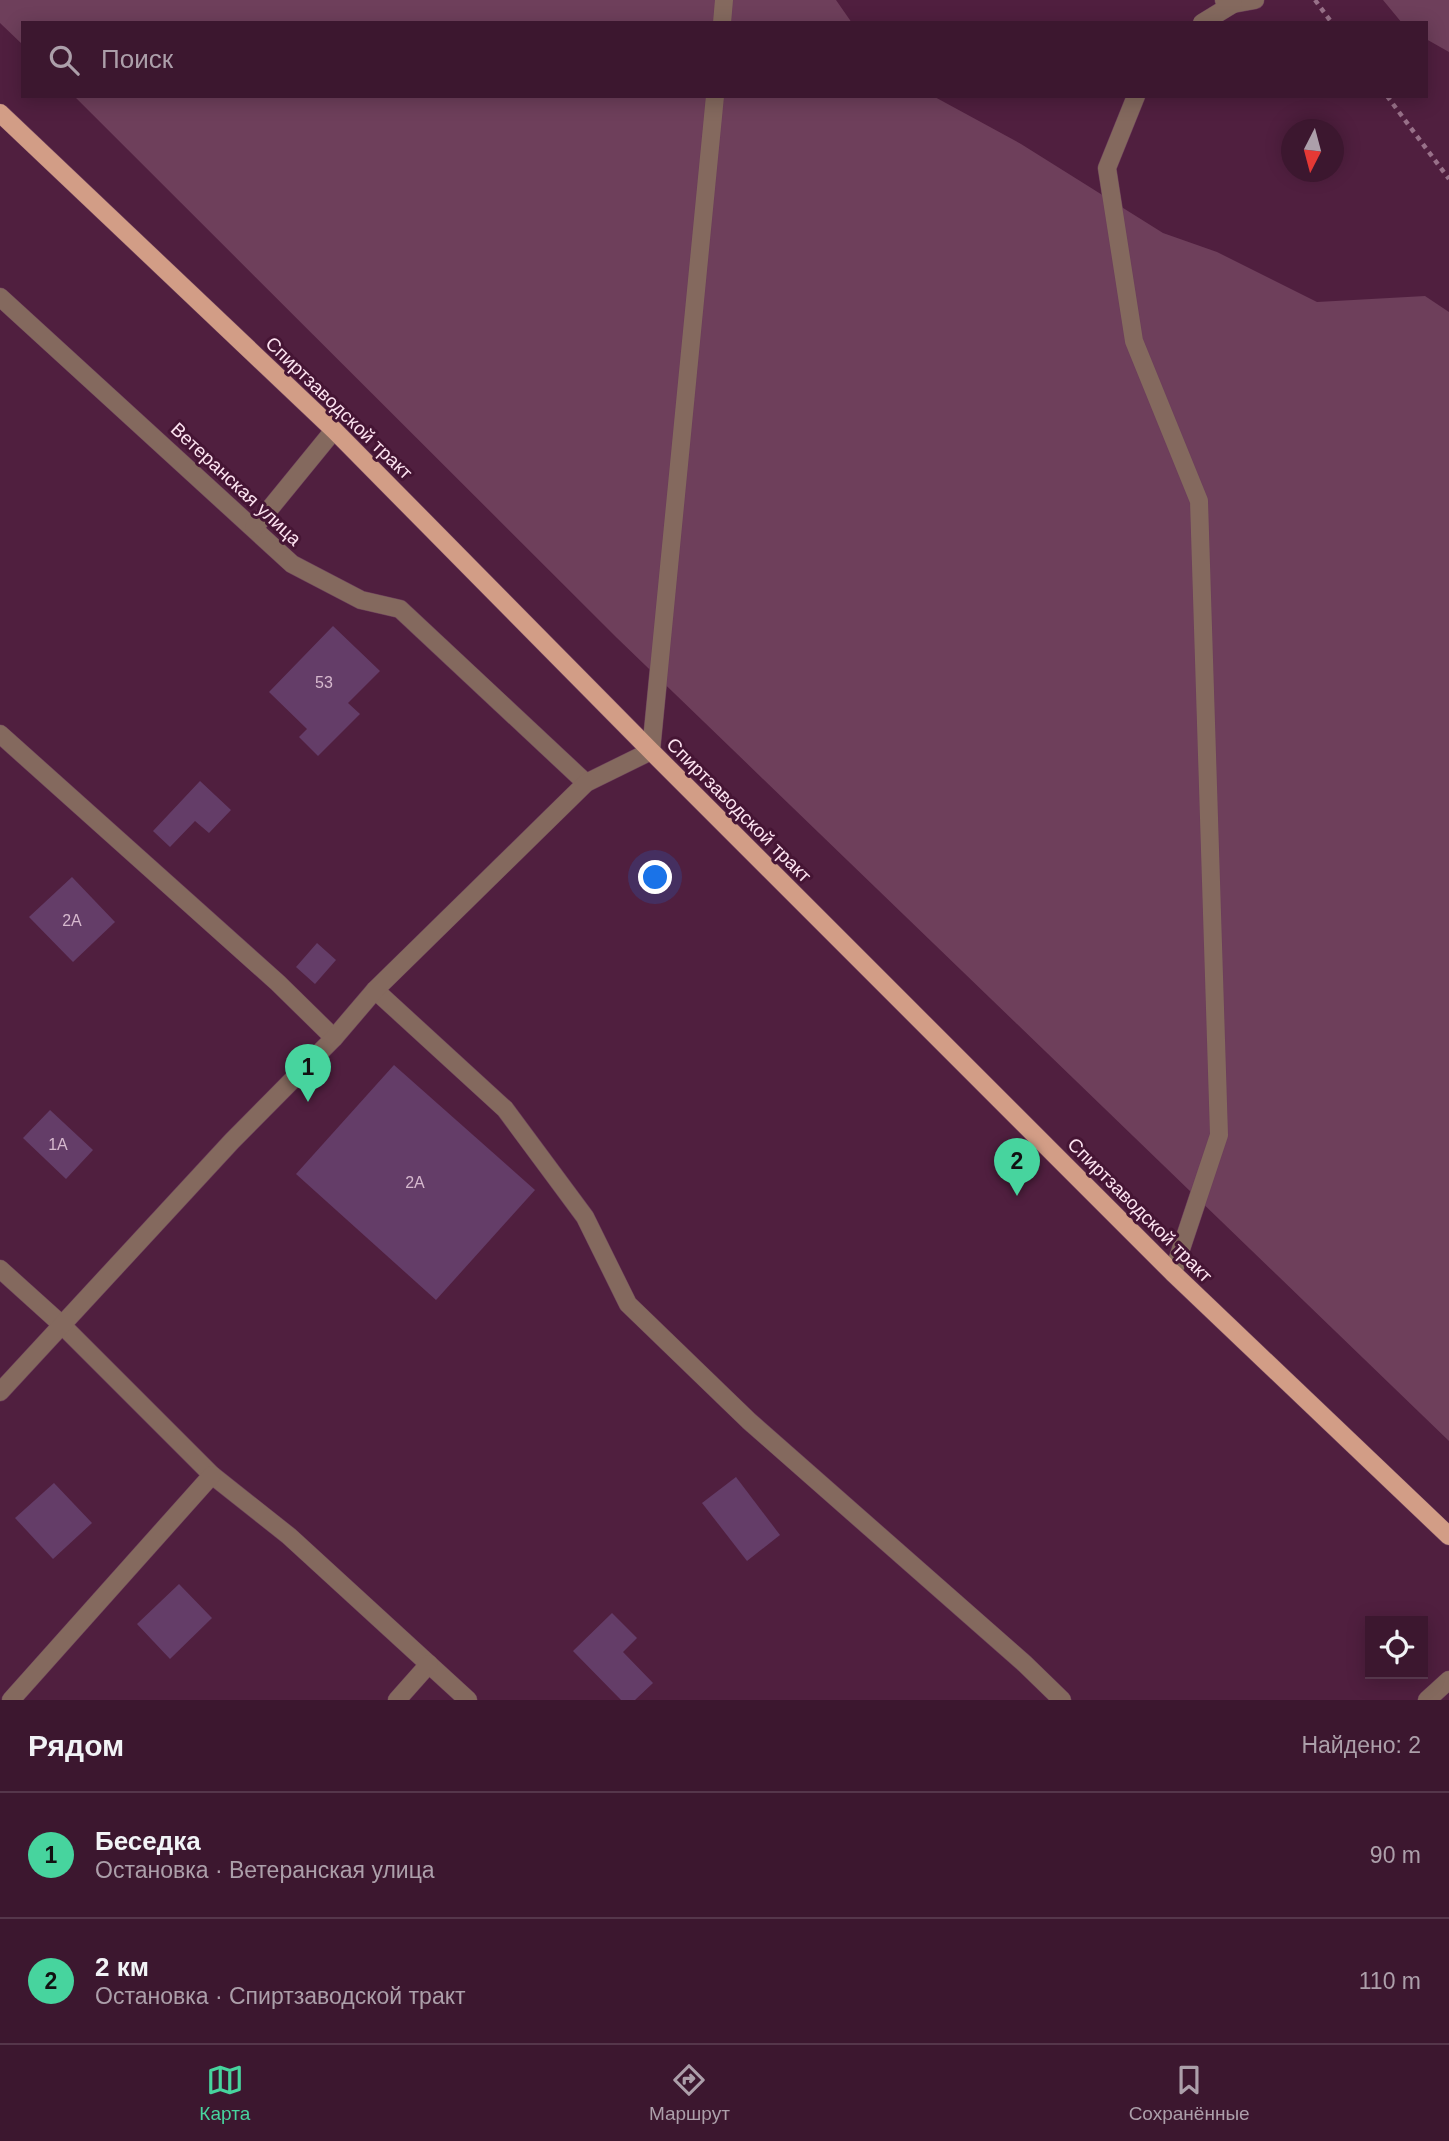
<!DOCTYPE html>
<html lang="ru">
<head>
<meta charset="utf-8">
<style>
	:root { --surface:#3c172f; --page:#47243b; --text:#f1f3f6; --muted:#ac9faa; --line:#55364b; --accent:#47d49e }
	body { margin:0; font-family:Helvetica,sans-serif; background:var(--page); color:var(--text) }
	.controls { position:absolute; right:21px; bottom:21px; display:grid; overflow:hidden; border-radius:0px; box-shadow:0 4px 18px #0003 }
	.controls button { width:63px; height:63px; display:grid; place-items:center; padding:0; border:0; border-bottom:2px solid var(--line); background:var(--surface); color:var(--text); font:35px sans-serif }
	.compass { position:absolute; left:1281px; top:119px; width:63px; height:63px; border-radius:50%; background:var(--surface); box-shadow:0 4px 18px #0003; rotate:186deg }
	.you { position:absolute; left:656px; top:878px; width:24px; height:24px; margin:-18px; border:5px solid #fff; border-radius:50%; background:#1a73e8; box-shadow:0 0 0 10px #1a73e833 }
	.badge { display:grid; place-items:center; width:46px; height:46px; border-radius:50%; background:var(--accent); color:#111; font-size:23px; font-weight:700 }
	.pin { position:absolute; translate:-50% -58px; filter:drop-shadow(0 2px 4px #0008) }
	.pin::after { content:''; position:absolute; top:37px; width:24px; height:21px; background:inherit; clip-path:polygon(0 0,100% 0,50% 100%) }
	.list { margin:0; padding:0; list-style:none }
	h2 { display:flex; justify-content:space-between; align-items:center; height:91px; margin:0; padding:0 28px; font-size:30px }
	h2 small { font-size:23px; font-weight:400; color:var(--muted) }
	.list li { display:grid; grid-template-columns:46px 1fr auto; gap:21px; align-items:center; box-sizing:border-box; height:126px; padding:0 28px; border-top:2px solid var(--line) }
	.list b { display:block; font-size:26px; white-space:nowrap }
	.list p { margin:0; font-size:23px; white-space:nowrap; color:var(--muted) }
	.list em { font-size:23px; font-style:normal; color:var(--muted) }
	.icon { flex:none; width:38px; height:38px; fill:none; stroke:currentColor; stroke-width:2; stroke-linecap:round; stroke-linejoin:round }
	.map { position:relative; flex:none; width:1449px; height:1700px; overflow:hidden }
	.search { position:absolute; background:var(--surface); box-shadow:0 4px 18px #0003; left:21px; right:21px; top:21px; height:77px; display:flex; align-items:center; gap:18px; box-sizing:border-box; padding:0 24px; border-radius:0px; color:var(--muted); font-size:26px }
	.sheet { height:343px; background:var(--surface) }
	nav { display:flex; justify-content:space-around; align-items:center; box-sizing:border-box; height:98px; border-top:2px solid var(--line); background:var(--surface); font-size:19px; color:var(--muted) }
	nav a { display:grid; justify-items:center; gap:4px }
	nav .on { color:var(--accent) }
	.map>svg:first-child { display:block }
	.green { fill:#6e3f5b }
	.building { fill:#643d68 }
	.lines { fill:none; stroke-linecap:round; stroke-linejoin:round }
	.minor-casing { stroke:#6c3e5b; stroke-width:19 }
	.major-casing { stroke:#6c3e5b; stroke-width:19 }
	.path { stroke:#987189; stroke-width:4.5; stroke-dasharray:5 5; stroke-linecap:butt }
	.minor { stroke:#84695e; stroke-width:18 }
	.major { stroke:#d29d86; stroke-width:18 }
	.labels { text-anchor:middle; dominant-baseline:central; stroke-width:6; stroke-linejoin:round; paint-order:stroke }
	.number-label { font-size:16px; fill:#d6b9ce }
	.street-label { font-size:19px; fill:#fce2f0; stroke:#451534 }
</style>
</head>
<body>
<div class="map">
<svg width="1449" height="1700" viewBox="0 0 1449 1700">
	<rect width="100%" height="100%" fill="#501f3f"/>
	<g class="green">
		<polygon points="0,0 836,0 852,23 23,23 23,45 0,23"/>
		<polygon points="1383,0 1449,0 1449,52 1426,39 1426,23 1402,23"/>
		<polygon points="74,96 933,96 1021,144 1163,233 1217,252 1317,302 1425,296 1449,312 1449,1441 617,638"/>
	</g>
	<g class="building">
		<polygon points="333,626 380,671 348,703 360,714 318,756 299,737 307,729 269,692"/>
		<polygon points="200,781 231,810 209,833 195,821 170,847 153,831"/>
		<polygon points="72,877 115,922 73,962 29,917"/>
		<polygon points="317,943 336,960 315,984 296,967"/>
		<polygon points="394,1065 535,1190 436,1300 296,1174"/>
		<polygon points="50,1110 93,1150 66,1179 23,1138"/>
		<polygon points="736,1477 780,1535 747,1561 702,1503"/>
		<polygon points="54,1483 92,1523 53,1559 15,1518"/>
		<polygon points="179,1584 212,1618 170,1659 137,1624"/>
		<polygon points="612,1613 637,1638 623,1652 653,1683 635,1700 621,1700 573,1651"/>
	</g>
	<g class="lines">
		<defs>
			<g id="minor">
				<polyline points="1224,0 1233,4 1255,0"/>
				<polyline points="722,23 724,0"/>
				<polyline points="1202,23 1233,4"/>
				<polyline points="1136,96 1107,168 1134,341 1199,501 1219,1135 1173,1273"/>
				<polyline points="0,297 292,564 361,600 400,609 586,783"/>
				<polyline points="254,528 334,430"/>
				<polyline points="0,734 278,983 334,1038"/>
				<polyline points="375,990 505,1109 585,1217 628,1304 749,1421 1025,1664 1062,1700"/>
				<polyline points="0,1269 61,1324 212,1475 289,1536 468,1700"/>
				<polyline points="0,1392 232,1141 334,1038 375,990 586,783 651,751 715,96"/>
				<polyline points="11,1700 212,1475"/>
				<polyline points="397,1700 429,1664"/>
				<polyline points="1427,1700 1449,1680"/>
			</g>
			<polyline id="major" points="0,113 334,430 651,751 1173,1273 1449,1536"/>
		</defs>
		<use href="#minor" class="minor-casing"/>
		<use href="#major" class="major-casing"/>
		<g class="path">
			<polyline points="1315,0 1332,23"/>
			<polyline points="1387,96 1449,179"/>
		</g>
		<use href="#minor" class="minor"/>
		<use href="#major" class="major"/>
	</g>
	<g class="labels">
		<g class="number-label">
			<text x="324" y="682">53</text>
			<text x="72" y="920">2А</text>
			<text x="58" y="1144">1А</text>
			<text x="415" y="1182">2А</text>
		</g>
		<g class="street-label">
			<text transform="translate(339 408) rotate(44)">Спиртзаводской тракт</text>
			<text transform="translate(236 484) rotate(43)">Ветеранская улица</text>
			<text transform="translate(739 810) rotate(45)">Спиртзаводской тракт</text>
			<text transform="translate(1140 1210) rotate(45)">Спиртзаводской тракт</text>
		</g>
	</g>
</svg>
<div class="controls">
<button><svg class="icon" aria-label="locate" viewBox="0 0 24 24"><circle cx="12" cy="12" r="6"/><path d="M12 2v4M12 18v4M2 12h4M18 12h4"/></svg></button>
</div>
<svg class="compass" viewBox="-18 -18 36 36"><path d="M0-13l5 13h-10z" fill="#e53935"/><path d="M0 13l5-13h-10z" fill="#ac9faa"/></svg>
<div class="you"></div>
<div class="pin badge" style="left:308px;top:1102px">1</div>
<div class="pin badge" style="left:1017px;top:1196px">2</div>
<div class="search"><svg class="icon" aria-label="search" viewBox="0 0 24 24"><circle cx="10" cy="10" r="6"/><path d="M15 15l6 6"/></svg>Поиск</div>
</div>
<section class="sheet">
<h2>Рядом<small>Найдено: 2</small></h2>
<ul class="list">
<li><span class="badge">1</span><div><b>Беседка</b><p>Остановка · Ветеранская улица</p></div><em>90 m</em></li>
<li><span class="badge">2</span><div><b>2 км</b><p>Остановка · Спиртзаводской тракт</p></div><em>110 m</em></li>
</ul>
</section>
<nav>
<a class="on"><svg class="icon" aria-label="map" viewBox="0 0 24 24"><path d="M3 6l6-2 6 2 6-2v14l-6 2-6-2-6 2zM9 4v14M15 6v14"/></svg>Карта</a>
<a><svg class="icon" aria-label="directions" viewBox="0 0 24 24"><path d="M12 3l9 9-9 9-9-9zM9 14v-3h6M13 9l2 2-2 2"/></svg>Маршрут</a>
<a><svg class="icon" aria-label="saved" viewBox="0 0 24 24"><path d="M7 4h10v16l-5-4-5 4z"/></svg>Сохранённые</a>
</nav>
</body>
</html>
